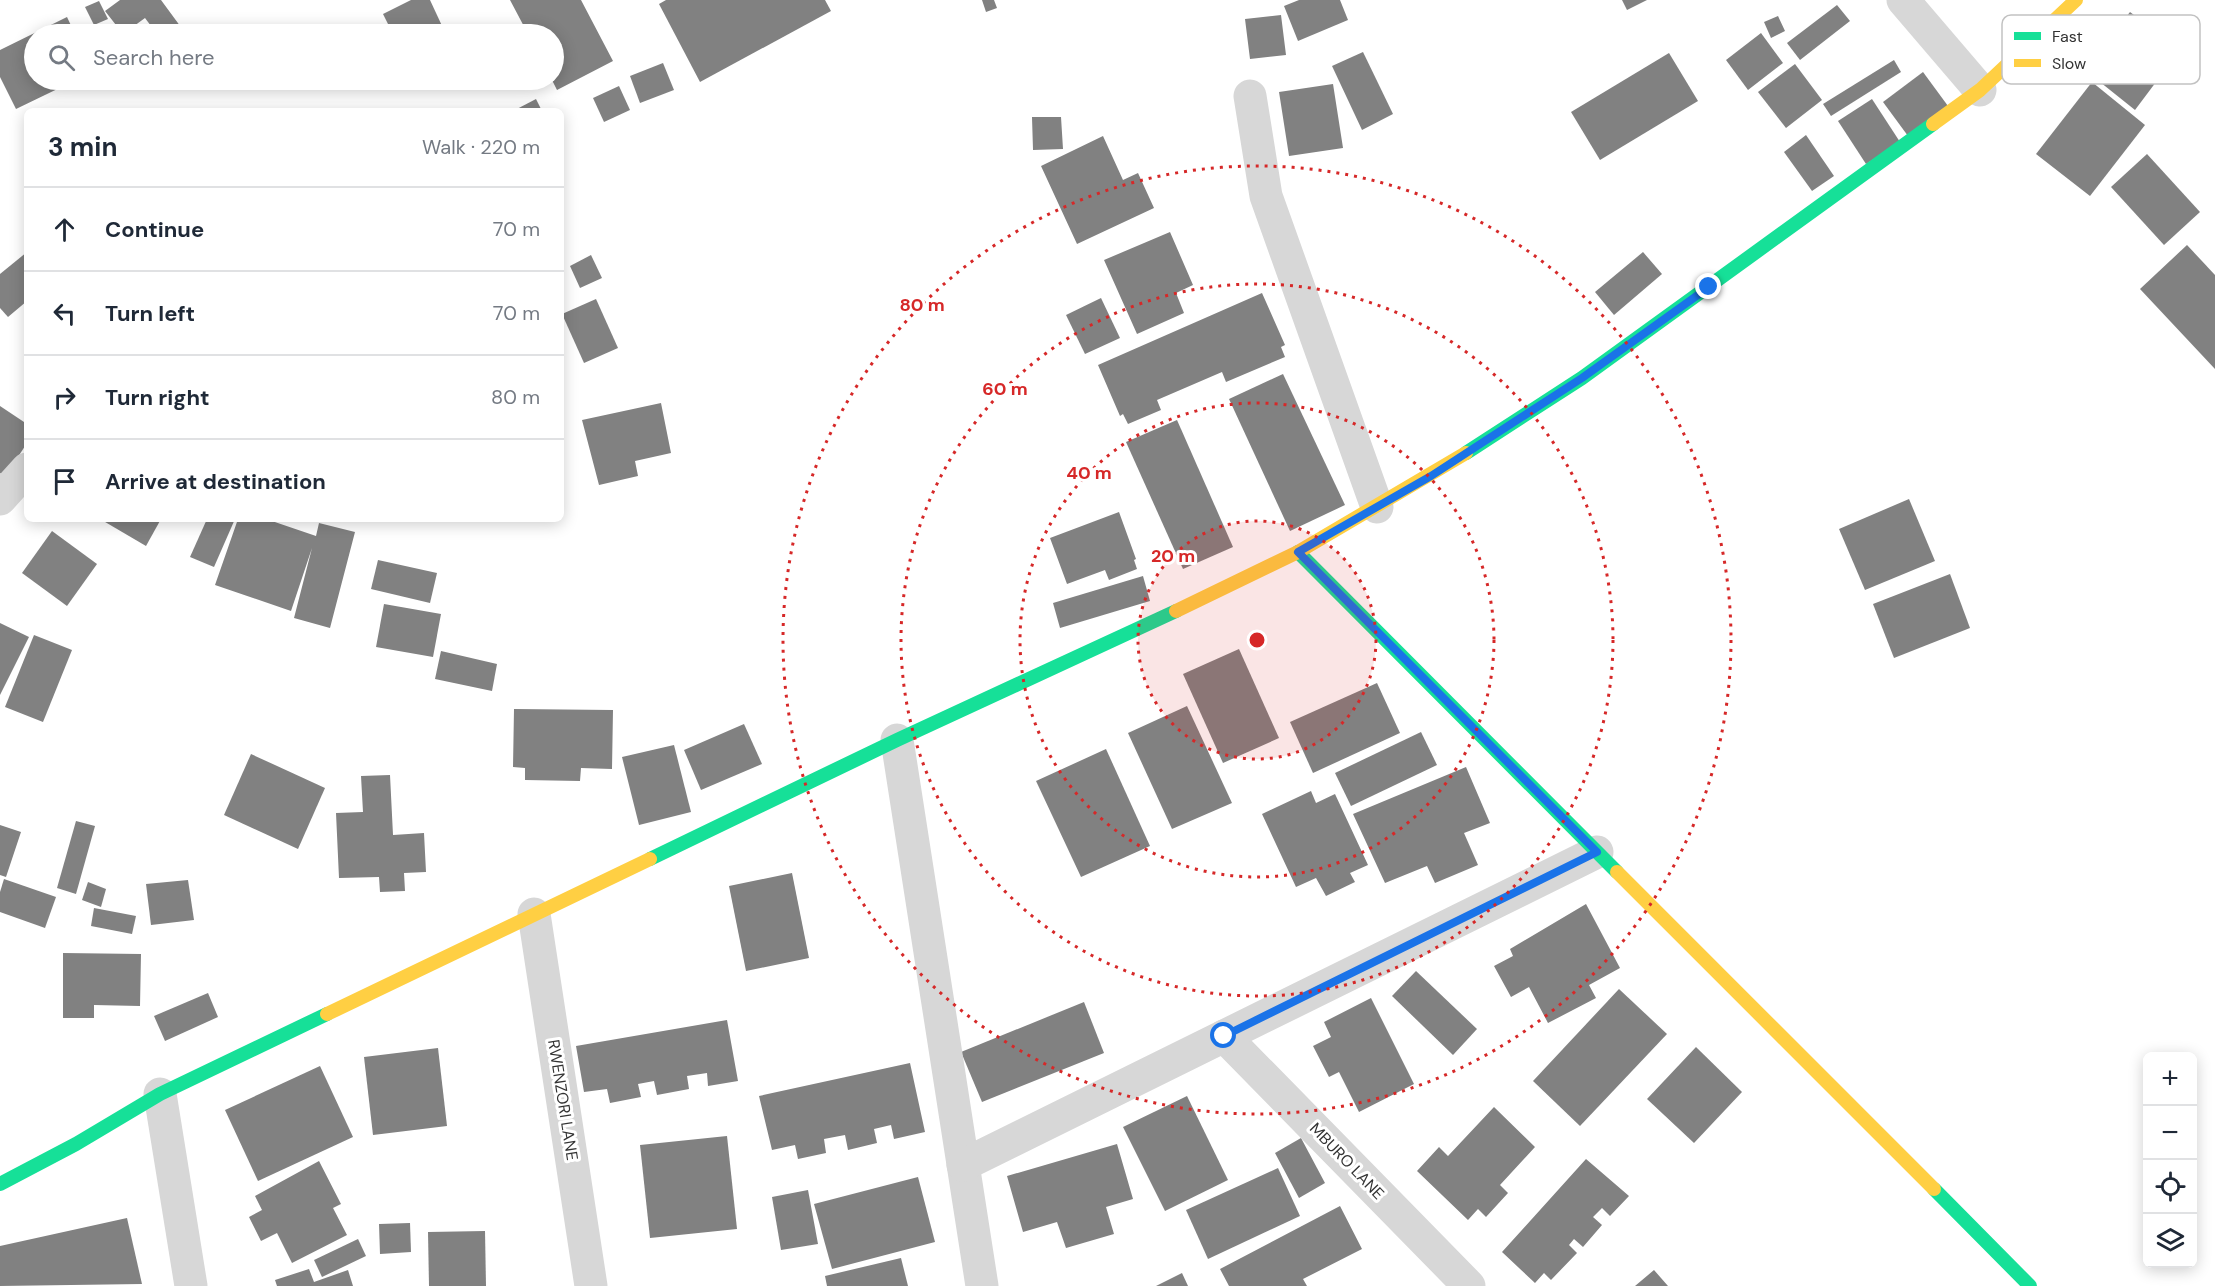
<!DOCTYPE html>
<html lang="en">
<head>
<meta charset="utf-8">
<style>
	:root { --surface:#fff; --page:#f6f6f7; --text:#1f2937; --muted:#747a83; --line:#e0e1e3 }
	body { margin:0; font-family:"DM Sans",sans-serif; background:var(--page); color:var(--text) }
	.controls { position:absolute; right:18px; bottom:18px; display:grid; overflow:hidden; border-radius:9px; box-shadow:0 3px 15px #0003 }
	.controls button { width:54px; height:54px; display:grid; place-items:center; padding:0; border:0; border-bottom:2px solid var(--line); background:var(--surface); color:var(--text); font:30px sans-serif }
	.stop { position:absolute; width:18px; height:18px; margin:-14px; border:4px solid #1a73e8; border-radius:50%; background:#fff }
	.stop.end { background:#1a73e8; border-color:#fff; box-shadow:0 2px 6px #0008 }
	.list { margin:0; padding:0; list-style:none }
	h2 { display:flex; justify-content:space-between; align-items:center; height:78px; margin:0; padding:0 24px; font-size:26px }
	h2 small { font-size:20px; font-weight:400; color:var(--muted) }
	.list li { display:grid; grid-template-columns:39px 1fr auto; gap:18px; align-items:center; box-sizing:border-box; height:84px; padding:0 24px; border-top:2px solid var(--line) }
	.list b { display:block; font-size:22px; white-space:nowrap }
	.list em { font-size:20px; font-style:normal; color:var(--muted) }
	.icon { flex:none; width:33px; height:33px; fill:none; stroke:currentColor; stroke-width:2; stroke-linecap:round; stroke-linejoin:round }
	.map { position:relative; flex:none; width:2215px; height:1286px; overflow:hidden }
	.search { position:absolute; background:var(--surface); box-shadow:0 3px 15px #0003; left:24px; top:24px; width:540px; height:66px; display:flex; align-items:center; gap:15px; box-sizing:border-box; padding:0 21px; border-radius:33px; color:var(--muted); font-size:22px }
	.panel { position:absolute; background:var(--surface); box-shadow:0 3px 15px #0003; left:24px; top:108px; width:540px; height:414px; border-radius:9px }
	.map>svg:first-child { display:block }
	.building { fill:#818181 }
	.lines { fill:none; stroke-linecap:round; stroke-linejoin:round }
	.street { stroke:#d7d7d7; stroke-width:33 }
	.fast { stroke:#16e098; stroke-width:14 }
	.slow { stroke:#ffcf43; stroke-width:14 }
	.route { stroke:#1a73e8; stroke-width:8 }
	.ring { fill:none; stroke:#d62828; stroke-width:3; stroke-dasharray:3 6 }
	.labels { text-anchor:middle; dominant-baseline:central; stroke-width:6; stroke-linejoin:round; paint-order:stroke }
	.street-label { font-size:16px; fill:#333; stroke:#fff }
	.key { fill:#fff; stroke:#c2c2c2; stroke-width:1.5 }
	.key-label { font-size:16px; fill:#333 }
	.centre { fill:#d62828; stroke:#fff; stroke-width:3 }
	.ring-label { font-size:18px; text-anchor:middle; font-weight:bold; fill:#d62828; stroke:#fff; stroke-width:6; stroke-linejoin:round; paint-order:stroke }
</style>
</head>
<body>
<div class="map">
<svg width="2215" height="1286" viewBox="0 0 2215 1286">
	<rect width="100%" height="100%" fill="#fff"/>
	<g class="building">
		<polygon points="120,0 161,0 186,34 157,34 145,18 123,34 105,11"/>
		<polygon points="411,0 430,0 443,28 430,34 393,34 383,14"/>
		<polygon points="510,0 581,0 613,61 557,90 552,80 554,34 528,34"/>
		<polygon points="666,0 825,0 831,11 700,82 659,4"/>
		<polygon points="982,0 994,0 997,8 986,12"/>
		<polygon points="1299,0 1340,0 1348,20 1298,41 1284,6"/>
		<polygon points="1622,0 1647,0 1627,10"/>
		<polygon points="99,1 108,19 94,25 85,7"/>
		<polygon points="1837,5 1850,21 1800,60 1787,43"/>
		<polygon points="2130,12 2180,50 2135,110 2085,70"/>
		<polygon points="1281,15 1286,55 1250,59 1245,19"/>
		<polygon points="1778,16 1785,31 1771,38 1764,22"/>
		<polygon points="67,17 75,34 34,34 34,80 76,80 16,109 0,77 0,50"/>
		<polygon points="1761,33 1783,63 1748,90 1726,60"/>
		<polygon points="1363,52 1393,114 1362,130 1332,66"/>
		<polygon points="1669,53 1698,101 1600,160 1571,112"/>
		<polygon points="1894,60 1901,72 1831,116 1823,104"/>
		<polygon points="663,63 674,90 640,103 630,76"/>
		<polygon points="1795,64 1822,100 1786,128 1758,92"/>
		<polygon points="1923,72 1948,106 1908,136 1883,102"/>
		<polygon points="2092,82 2145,125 2090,196 2036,154"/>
		<polygon points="1333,84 1343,148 1289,156 1279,92"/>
		<polygon points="619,86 630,110 604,122 593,98"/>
		<polygon points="536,99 542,111 513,111"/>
		<polygon points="1872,99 1900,142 1866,164 1838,121"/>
		<polygon points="1032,117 1061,117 1063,149 1033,150"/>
		<polygon points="1806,135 1834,176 1812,191 1784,152"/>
		<polygon points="1103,136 1123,180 1138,173 1154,208 1077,244 1041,166"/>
		<polygon points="2147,154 2200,212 2164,245 2111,187"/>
		<polygon points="1170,232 1193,285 1176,293 1184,313 1137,334 1104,260"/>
		<polygon points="2187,245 2215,275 2215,369 2140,289"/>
		<polygon points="27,252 27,301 8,317 0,308 0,274"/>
		<polygon points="1643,252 1662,274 1614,315 1595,292"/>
		<polygon points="591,255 602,278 580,288 570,266"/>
		<polygon points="1262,293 1285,345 1281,347 1285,357 1226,382 1222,372 1157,400 1161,410 1128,424 1123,414 1120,416 1098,365"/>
		<polygon points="1101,298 1120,338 1085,354 1066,315"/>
		<polygon points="596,299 618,348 584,363 562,314"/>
		<polygon points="1283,374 1345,505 1290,531 1229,399"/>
		<polygon points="661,403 671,453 635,461 638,476 599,485 582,420"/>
		<polygon points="0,406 27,424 27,443 5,477 0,473"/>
		<polygon points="1177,420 1233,547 1183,569 1126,442"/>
		<polygon points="1909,499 1935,561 1865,590 1839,529"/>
		<polygon points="1119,512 1136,559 1134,560 1137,569 1109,580 1105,570 1067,584 1050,538"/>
		<polygon points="100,519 161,519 146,546"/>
		<polygon points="207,519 235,519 214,567 190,557"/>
		<polygon points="238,519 266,519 316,536 319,523 355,532 330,628 294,618 312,548 291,611 215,585"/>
		<polygon points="52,531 97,564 67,606 22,573"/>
		<polygon points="378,560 437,573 430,603 371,589"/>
		<polygon points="1950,574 1970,628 1894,658 1873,604"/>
		<polygon points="1143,576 1150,601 1060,628 1053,603"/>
		<polygon points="384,604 441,614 433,657 376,647"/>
		<polygon points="0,623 29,637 0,695"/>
		<polygon points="34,635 72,650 43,722 5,707"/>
		<polygon points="1239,649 1279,738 1223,763 1183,674"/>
		<polygon points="441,651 497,664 492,691 435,679"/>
		<polygon points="1377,683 1400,733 1313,773 1290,722"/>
		<polygon points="1187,706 1232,803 1172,829 1128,733"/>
		<polygon points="514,709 613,710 612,769 581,768 580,781 525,780 525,768 513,767"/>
		<polygon points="744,724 762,764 701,790 684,750"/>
		<polygon points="1421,732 1437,765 1351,806 1335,773"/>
		<polygon points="674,745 691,812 639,825 622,757"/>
		<polygon points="1106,749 1150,846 1081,877 1036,781"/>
		<polygon points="251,754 325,788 298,849 224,815"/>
		<polygon points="1466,767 1490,823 1464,833 1478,865 1435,883 1427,866 1385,883 1353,814"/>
		<polygon points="390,775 393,835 424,833 426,872 404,873 405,891 380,892 379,877 339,878 336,813 363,812 361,776"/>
		<polygon points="1311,791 1316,803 1335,794 1368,865 1350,873 1355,882 1326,896 1316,878 1296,887 1262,814"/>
		<polygon points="76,821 95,826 76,894 57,888"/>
		<polygon points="0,825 21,832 6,877 0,875"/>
		<polygon points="792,873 809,958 746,971 729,886"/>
		<polygon points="4,879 56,897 45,928 0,912 0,892"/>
		<polygon points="188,880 194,920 151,925 146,884"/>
		<polygon points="88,882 106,889 101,907 82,900"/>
		<polygon points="1586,904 1620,968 1589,985 1596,998 1548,1023 1529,987 1511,997 1494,966 1513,956 1510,949"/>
		<polygon points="94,908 136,916 132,934 91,926"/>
		<polygon points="63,953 141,954 140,1006 94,1005 94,1018 63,1018"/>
		<polygon points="1416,971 1477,1029 1453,1055 1392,996"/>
		<polygon points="1619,989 1667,1034 1580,1126 1533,1081"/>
		<polygon points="208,993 218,1017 165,1041 154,1016"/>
		<polygon points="1371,998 1414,1084 1359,1112 1339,1072 1329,1077 1313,1046 1331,1037 1324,1022"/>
		<polygon points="1084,1002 1104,1053 982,1102 961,1052"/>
		<polygon points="727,1020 738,1081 708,1086 707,1073 687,1076 689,1089 657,1095 654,1081 638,1084 641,1097 610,1103 607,1089 584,1092 576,1046"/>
		<polygon points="1696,1047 1742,1092 1694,1143 1647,1099"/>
		<polygon points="438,1048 447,1126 373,1135 364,1057"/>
		<polygon points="910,1063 925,1132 894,1139 891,1125 874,1129 877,1143 848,1150 845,1135 824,1139 826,1153 798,1159 795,1145 772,1150 759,1096"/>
		<polygon points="320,1066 353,1137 258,1181 225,1110"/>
		<polygon points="1187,1096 1228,1180 1165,1211 1123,1127"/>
		<polygon points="1494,1107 1535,1147 1500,1185 1508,1193 1486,1217 1478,1209 1468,1220 1417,1171 1439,1147 1448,1156"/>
		<polygon points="727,1136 737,1229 650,1238 640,1145"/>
		<polygon points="1301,1138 1325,1183 1299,1198 1275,1153"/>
		<polygon points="1117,1144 1133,1199 1106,1207 1114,1234 1066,1248 1057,1222 1023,1232 1007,1176"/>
		<polygon points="1586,1159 1629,1196 1610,1216 1602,1208 1593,1217 1602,1225 1583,1247 1574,1239 1569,1245 1577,1253 1551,1280 1544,1273 1535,1283 1502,1252"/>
		<polygon points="319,1161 341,1204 333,1208 347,1235 292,1263 277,1233 261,1241 249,1217 262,1210 255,1196"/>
		<polygon points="1278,1168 1300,1216 1208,1259 1186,1210"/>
		<polygon points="918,1177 935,1242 832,1269 814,1204"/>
		<polygon points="808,1190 818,1244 781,1250 772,1197"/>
		<polygon points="1340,1206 1362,1249 1303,1279 1307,1286 1229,1286 1220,1269"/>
		<polygon points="127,1218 142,1284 0,1286 0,1246"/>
		<polygon points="410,1223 411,1252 380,1254 379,1224"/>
		<polygon points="485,1231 486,1286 429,1286 428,1232"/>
		<polygon points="358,1239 366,1256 322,1277 314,1260"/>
		<polygon points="901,1258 908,1286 827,1286 825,1276"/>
		<polygon points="309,1269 314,1282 348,1270 353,1286 277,1286 275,1280"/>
		<polygon points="1654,1270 1668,1286 1635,1286"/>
		<polygon points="1182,1273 1188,1286 1156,1286"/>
	</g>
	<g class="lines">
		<g class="street">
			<polyline points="1903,0 1980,90"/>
			<polyline points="1250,96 1266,196 1377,507"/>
			<polyline points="0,499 27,469"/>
			<polyline points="897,740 982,1286"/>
			<polyline points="534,914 591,1286"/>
			<polyline points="1224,1036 1469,1286"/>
			<polyline points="160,1094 191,1286"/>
			<polyline points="963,1165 1597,852"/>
		</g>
		<g class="fast">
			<polyline points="1466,453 1582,378 1933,124"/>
			<polyline points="1298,552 1617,872"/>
			<polyline points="650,859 897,740 1176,611"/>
			<polyline points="0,1184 76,1144 160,1094 327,1014"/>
			<polyline points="1934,1189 2030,1286"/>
		</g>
		<g class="slow">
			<polyline points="1933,124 1980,90 2076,0"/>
			<polyline points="1176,611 1298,552 1466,453"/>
			<polyline points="1617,872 1934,1189"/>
			<polyline points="327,1014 650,859"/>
		</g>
	</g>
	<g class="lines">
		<polyline class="route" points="1224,1036 1597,852 1298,552 1431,476 1582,378 1709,287"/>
	</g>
	<circle cx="1257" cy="640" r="119" fill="#d62828" fill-opacity=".12"/>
	<g class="ring">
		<circle cx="1257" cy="640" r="119"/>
		<circle cx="1257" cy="640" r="237"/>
		<circle cx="1257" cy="640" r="356"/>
		<circle cx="1257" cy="640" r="474"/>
	</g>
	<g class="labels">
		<g class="street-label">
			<text transform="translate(563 1100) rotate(81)">RWENZORI LANE</text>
			<text transform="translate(1347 1161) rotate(46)">MBURO LANE</text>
		</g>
	</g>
	<rect x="2002" y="15" width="198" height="69" rx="9" class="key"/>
	<rect x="2014" y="32" width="27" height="8" fill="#16e098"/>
	<rect x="2014" y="59" width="27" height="8" fill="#ffcf43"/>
	<g class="key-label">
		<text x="2052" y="42">Fast</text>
		<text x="2052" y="69">Slow</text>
	</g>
	<circle cx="1257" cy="640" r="9" class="centre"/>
	<g class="ring-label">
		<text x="922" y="311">80 m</text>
		<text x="1005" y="395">60 m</text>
		<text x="1089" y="479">40 m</text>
		<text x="1173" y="562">20 m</text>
	</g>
</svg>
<div class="controls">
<button>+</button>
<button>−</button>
<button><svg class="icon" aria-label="locate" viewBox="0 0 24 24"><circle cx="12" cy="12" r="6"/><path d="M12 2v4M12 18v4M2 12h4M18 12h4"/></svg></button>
<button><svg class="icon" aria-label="layers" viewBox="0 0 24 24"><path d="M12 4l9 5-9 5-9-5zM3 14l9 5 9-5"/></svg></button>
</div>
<div class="stop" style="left:1224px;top:1036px"></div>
<div class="stop end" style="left:1709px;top:287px"></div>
<div class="search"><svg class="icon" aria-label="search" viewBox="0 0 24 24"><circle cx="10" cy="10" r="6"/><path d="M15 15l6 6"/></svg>Search here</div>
<section class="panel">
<h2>3 min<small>Walk · 220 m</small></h2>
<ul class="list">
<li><svg class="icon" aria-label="ahead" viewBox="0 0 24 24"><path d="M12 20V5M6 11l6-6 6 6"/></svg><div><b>Continue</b></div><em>70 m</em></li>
<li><svg class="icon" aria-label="left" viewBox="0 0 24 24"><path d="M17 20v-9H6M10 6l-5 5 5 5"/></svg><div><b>Turn left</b></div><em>70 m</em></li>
<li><svg class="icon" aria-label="right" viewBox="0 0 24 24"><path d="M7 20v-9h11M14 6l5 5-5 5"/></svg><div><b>Turn right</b></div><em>80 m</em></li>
<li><svg class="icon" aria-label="arrive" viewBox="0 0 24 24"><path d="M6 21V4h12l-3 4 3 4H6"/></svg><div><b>Arrive at destination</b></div></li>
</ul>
</section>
</div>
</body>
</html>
